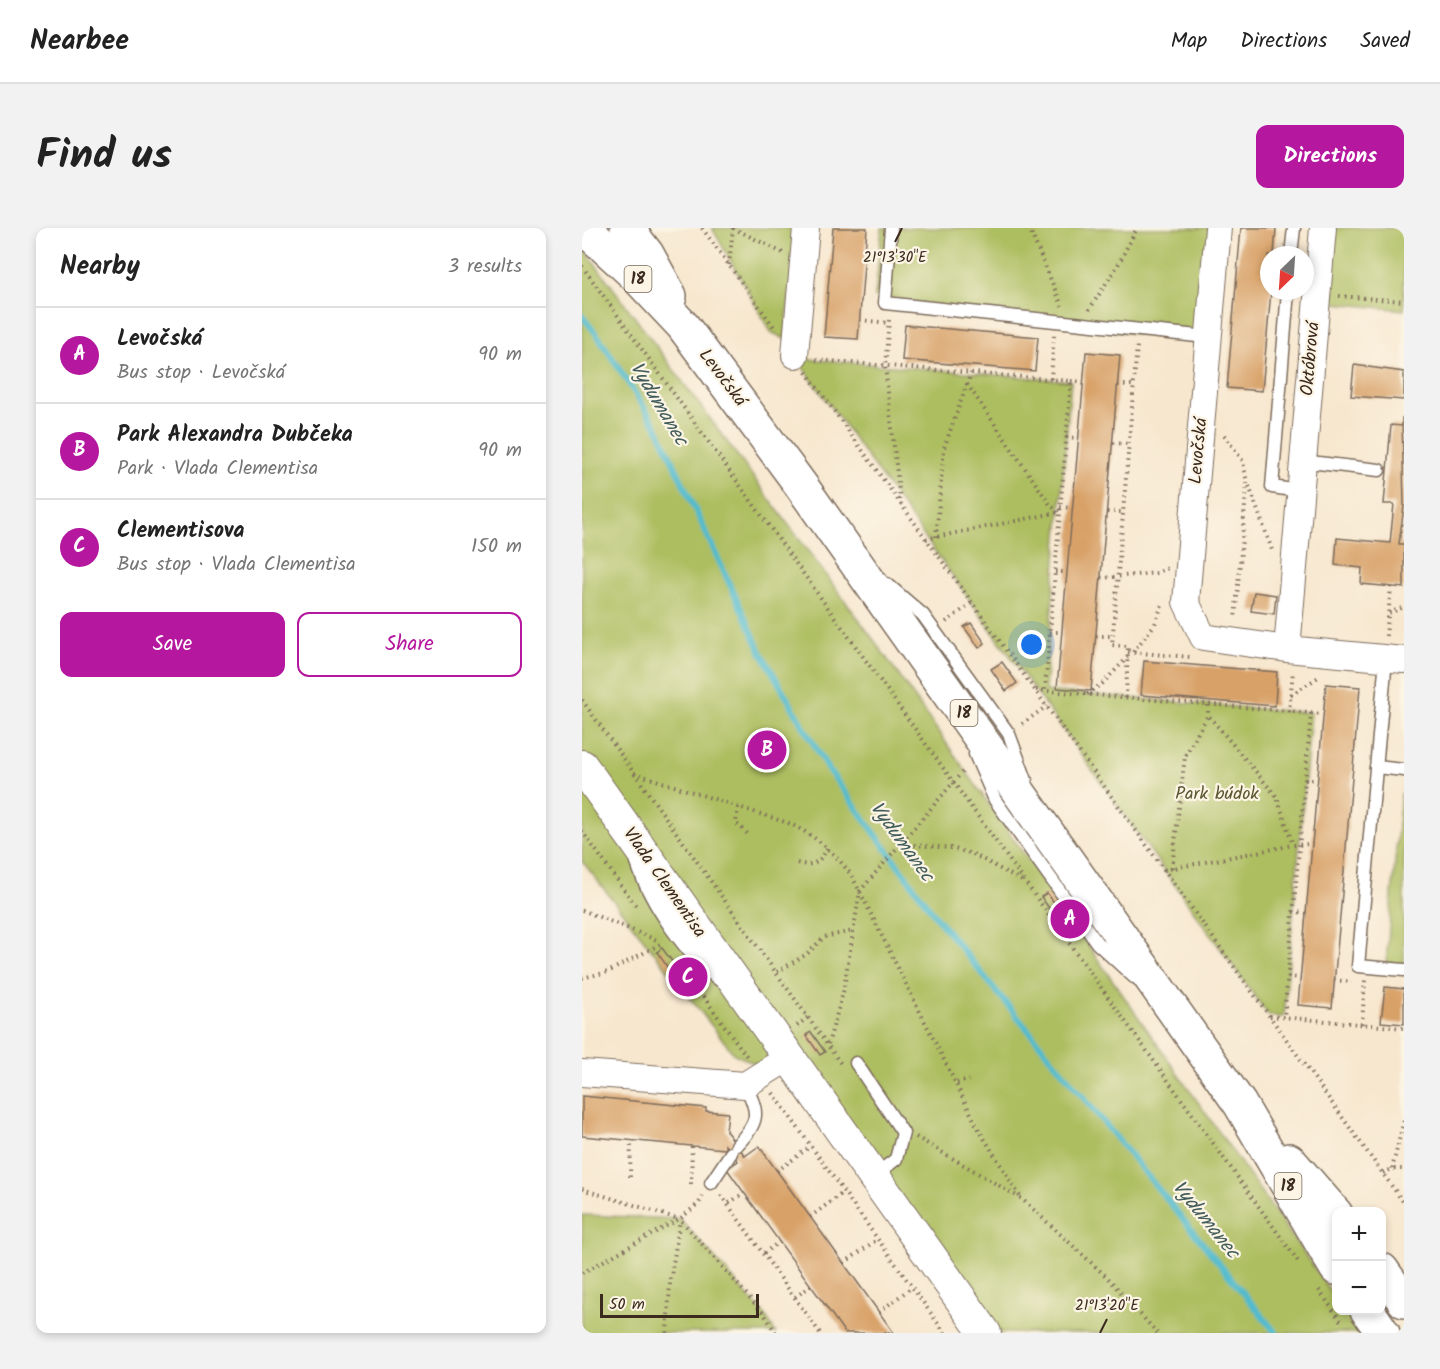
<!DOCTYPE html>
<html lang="en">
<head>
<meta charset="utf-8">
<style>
	:root { --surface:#fff; --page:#f2f2f2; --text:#222; --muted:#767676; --line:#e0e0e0; --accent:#b5179e }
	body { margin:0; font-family:Kalam,sans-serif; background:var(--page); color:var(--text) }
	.controls { position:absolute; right:18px; bottom:18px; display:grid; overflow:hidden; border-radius:12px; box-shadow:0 3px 9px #0003 }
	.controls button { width:54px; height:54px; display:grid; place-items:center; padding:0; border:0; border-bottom:2px solid var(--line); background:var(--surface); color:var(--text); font:30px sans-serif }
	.compass { position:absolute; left:678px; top:18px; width:54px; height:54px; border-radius:50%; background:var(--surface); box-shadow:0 3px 9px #0003; rotate:205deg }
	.scale { position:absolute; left:18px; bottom:15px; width:159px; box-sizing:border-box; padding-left:6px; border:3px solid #3b2a1e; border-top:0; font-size:16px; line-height:21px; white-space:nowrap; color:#3b2a1e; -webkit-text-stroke:4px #fcf5e5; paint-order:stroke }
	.you { position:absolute; left:450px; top:417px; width:21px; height:21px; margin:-15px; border:4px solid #fff; border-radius:50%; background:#1a73e8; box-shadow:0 0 0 9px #1a73e833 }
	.badge { display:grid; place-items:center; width:39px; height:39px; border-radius:50%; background:var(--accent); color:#fff; font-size:20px; font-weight:700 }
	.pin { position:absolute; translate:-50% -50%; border:3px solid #fff; box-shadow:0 2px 6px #0006 }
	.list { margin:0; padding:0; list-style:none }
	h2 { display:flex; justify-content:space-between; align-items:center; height:78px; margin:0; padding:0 24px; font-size:26px }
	h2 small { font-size:20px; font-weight:400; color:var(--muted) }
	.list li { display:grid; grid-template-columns:39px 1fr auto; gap:18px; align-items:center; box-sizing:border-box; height:96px; padding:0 24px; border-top:2px solid var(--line) }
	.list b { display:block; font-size:22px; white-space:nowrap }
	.list p { margin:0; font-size:20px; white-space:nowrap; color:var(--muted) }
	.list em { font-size:20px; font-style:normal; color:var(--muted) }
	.actions { display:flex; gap:12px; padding:18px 24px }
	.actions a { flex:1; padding:14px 0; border:2px solid var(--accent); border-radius:12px; text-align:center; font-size:21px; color:var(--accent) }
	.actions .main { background:var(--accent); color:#fff }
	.map { position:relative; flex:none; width:822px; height:1105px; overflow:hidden; border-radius:12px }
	header { display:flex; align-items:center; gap:36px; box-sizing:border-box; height:84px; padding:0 30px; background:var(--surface); border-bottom:2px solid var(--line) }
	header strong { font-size:28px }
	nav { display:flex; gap:33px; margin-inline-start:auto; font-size:21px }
	.intro { display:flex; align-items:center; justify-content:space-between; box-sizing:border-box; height:144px; padding:0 36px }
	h1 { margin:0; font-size:42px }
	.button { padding:15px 27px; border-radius:12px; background:var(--accent); color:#fff; font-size:21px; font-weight:700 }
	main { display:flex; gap:36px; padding:0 36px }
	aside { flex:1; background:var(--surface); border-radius:12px; box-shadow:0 3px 9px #0003 }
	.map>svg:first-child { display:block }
	.green { fill:#adbe61; stroke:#747440; stroke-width:1.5 }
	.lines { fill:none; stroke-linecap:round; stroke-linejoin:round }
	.stream { stroke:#51bbce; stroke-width:6 }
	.building { fill:#d8a167 }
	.service-casing { stroke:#7d6c5c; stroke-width:15 }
	.minor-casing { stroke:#7d6c5c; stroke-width:28 }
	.tertiary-casing { stroke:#7d6c5c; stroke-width:34 }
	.primary-casing { stroke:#7d6c5c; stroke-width:36 }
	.path { stroke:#7d6c5c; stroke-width:4; stroke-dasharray:1.5 4.5; stroke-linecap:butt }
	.service { stroke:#fff; stroke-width:12 }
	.minor { stroke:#fff; stroke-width:26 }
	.tertiary { stroke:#fff; stroke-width:32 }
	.primary { stroke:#fff; stroke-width:33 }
	.ticks { fill:none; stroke:#3b2a1e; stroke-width:2 }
	.labels { text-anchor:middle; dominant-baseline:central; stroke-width:4.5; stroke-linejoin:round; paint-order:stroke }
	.shield { fill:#fcf5e5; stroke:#75675a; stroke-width:1.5 }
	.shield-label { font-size:16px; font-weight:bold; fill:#3b2a1e }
	.street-label { font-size:18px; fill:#3b2a1e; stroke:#fcf5e5 }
	.park-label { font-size:18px; fill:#5d5632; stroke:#fcf5e5 }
	.water-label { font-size:20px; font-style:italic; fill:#435d5c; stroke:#fcf5e5 }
	.ticks-label { font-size:15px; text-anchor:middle; fill:#3b2a1e; stroke:#fcf5e5; stroke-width:4.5; stroke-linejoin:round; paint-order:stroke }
</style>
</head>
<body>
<header>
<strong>Nearbee</strong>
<nav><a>Map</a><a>Directions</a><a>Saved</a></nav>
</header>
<div class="intro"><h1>Find us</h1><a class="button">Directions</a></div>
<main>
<aside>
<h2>Nearby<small>3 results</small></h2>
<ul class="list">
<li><span class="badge">A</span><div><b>Levočská</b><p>Bus stop · Levočská</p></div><em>90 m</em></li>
<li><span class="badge">B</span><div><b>Park Alexandra Dubčeka</b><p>Park · Vlada Clementisa</p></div><em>90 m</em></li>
<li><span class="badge">C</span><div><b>Clementisova</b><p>Bus stop · Vlada Clementisa</p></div><em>150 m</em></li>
</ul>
<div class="actions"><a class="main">Save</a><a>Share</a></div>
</aside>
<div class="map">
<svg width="822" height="1105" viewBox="0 0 822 1105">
	<rect width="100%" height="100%" fill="#fcf5e5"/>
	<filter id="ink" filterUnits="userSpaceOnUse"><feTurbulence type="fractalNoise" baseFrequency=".0167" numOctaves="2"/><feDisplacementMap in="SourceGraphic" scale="12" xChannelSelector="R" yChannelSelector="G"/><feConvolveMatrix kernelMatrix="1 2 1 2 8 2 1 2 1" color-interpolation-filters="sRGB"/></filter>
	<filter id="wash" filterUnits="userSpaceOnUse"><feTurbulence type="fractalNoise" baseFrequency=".008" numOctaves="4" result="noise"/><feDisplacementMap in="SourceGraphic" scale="24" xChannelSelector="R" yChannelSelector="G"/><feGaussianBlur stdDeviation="1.35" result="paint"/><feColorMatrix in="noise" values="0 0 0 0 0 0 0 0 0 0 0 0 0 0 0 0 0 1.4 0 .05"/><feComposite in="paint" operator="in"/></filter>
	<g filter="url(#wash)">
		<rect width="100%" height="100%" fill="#f7e7cf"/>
		<g class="green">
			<polygon points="130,0 214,0 203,111 189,104"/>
			<polygon points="300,0 630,0 618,115 293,68"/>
			<polygon points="749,0 822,0 822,82 743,74"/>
			<polygon points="0,18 292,412 754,1071 754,1082 763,1083 779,1105 404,1105 226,860 152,826 0,633"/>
			<polygon points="214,130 489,153 463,463 729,485 702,789 687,788"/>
			<polygon points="819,566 822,566 822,737 804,735"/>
			<polygon points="0,987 98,991 182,1086 194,1105 0,1105"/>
		</g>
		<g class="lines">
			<polyline class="stream" points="0,88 16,108 76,201 180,426 246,541 357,693 694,1105"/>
		</g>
		<g id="blocks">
			<g class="building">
				<polygon points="251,0 285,0 276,111 242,109"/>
				<polygon points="659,0 694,0 692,27 687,27 689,63 680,163 645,160"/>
				<polygon points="323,97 456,109 453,143 320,132"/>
				<polygon points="504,124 538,127 509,463 475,460"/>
				<polygon points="772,137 822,144 822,172 769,168"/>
				<polygon points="820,189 822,278 817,316 822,316 822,360 779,356 780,340 753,337 755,310 808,315 812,276 802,276 809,197 820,198"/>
				<polygon points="672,364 694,367 692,386 669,383"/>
				<polygon points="389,395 403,415 397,420 382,399"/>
				<polygon points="562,433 695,444 693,478 559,467"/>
				<polygon points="420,434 435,455 424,463 409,441"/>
				<polygon points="744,456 778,459 750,780 716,777"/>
				<polygon points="465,665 480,685 474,690 459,669"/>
				<polygon points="80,720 92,736 86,740 75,724"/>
				<polygon points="803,759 822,761 822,796 799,794"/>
				<polygon points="229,804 243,824 238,827 224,807"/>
				<polygon points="0,868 124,880 124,883 146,885 144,903 155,917 163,928 177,918 312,1105 263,1105 145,941 156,933 143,917 143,921 0,908"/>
			</g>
		</g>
	</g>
	<g filter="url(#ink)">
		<use href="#blocks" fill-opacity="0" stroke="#7d6c5c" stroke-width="1.5"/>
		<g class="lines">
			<defs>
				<g id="service">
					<polyline points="309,0 303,75 625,109"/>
					<polyline points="709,27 712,0"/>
					<polyline points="706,63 690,259 717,263"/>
					<polyline points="719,233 797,242"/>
					<polyline points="305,356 341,387 427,506 444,552"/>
					<polyline points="804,431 776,738 822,742"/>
					<polyline points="393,526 413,572 515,715 552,749"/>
					<polyline points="794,539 822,542"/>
					<path d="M55,635C68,675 105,729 139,753"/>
					<polyline points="274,835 321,905 314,931 292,948"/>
					<path d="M155,917C177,893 178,886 163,857"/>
					<polyline points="129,955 149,925"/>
				</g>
				<g id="minor">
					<polyline points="636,0 604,374 621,409 705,421 822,432"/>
					<polyline points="213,127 224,0"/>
					<polyline points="705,421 741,0"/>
					<polyline points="0,845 163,857 206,830"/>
				</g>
				<polyline id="tertiary" points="0,538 403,1105"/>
				<g id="primary">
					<polyline points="2,0 52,46 101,98 218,256 658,876 754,1040"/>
					<polyline points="45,0 65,26 88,68"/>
					<polyline points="707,932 754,986"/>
					<polyline points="800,1042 822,1073"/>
					<polyline points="785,1082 801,1105"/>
				</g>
			</defs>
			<use href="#service" class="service-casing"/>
			<use href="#minor" class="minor-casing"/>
			<use href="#tertiary" class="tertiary-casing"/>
			<use href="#primary" class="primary-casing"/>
			<g class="path">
				<polyline points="120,0 192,99"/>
				<polyline points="151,0 201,25"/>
				<polyline points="447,0 480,78"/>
				<polyline points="147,37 151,0"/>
				<polyline points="0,38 718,1036"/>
				<polyline points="757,68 822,73"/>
				<polyline points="507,82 536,37 555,0"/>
				<polyline points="278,92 307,95"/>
				<polyline points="307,92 303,138 318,272"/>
				<polyline points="234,132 489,153 463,463"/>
				<polyline points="224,144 822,975"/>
				<polyline points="469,151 472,107"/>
				<polyline points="489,153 502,154"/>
				<polyline points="536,157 552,157"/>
				<polyline points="642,207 661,233 665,255 653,391"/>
				<polyline points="484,209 497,210"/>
				<polyline points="531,215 547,216"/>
				<polyline points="667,258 690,322"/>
				<polyline points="478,279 491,280"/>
				<polyline points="525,284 541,284"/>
				<polyline points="354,309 362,220 389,145"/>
				<polyline points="344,311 478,284 469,278 385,156"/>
				<polyline points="473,344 485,344"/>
				<polyline points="519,350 575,345 586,340"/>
				<polyline points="807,385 822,379"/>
				<polyline points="364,394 390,375"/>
				<polyline points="468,404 480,404"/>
				<polyline points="514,408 530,408"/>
				<polyline points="804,408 809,359"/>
				<polyline points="546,424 608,429"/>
				<polyline points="551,424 573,396 581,374"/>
				<polyline points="454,462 729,485 702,789"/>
				<polyline points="505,466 521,455 546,429"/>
				<polyline points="709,467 738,448"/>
				<polyline points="544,470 546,418 530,417 555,118"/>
				<polyline points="0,472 259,836"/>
				<polyline points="626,477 626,487 695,569 711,617"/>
				<polyline points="707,484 711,443"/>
				<polyline points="729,485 741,486"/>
				<polyline points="440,496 465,478"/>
				<path d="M52,545L206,595C232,606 253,625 270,648L397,902L439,970"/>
				<polyline points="723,552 735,552"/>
				<polyline points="156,579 154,595 167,607"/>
				<polyline points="0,603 54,678"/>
				<polyline points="320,616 369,620 391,626 442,654"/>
				<path d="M215,635C230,639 239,634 245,620"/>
				<polyline points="590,640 603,528 626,487"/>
				<polyline points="582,642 711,617 730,616"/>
				<polyline points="0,682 77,713"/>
				<polyline points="711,684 724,685"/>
				<polyline points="195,744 225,726 242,709 271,703"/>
				<polyline points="107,749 166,830"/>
				<polyline points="706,749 718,750"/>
				<polyline points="0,750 26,744 80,715"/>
				<polyline points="752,752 770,754"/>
				<polyline points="688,788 822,800"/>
				<polyline points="780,796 783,752"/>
				<polyline points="215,798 226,789"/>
				<polyline points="246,816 261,765 278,663 382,542"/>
				<polyline points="375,855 387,852"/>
				<polyline points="191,865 363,1105"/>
				<polyline points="334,909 440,971 528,1052 575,1105"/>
				<polyline points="810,941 822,892"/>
				<polyline points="195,943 229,918"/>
				<polyline points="801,945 810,941 822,941"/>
				<polyline points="48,949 49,912"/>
				<polyline points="109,956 110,918"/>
				<polyline points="0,961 97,991"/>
				<polyline points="139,967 238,1105"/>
				<polyline points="121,968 117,975 98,991 182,1086 194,1105"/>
				<polyline points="147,975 162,965"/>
				<polyline points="228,989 262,964"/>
				<polyline points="182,1025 197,1014"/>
				<polyline points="262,1035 296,1011"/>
				<polyline points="0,1045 97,991"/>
				<polyline points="737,1062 760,1095"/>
				<polyline points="213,1069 229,1058"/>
				<polyline points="297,1084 330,1059"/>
				<polyline points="85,1105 88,1055 98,992"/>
			</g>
			<use href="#service" class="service"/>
			<use href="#minor" class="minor"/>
			<use href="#tertiary" class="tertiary"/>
			<use href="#primary" class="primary"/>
		</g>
	</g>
	<path class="ticks" d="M313,14L320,0M518,1105L525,1091"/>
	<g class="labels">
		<g class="shield">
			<rect x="42.5" y="38" width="27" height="26" rx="4.5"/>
			<rect x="368.5" y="472" width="27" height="26" rx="4.5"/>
			<rect x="692.5" y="945" width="27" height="26" rx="4.5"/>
		</g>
		<g class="shield-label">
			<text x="56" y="51">18</text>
			<text x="382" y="485">18</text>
			<text x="706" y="958">18</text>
		</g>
		<g class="street-label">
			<text transform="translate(729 131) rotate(-85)">Októbrová</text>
			<text transform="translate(140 150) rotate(53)">Levočská</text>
			<text transform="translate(617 223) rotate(-85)">Levočská</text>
			<text transform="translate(82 655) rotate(55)">Vlada Clementisa</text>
		</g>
		<g class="park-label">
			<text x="635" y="566">Park búdok</text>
		</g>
		<g class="water-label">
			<text transform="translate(76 176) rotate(59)">Vydumanec</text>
			<text transform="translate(319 614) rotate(54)">Vydumanec</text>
			<text transform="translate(623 992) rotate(51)">Vydumanec</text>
		</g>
	</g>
	<g class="ticks-label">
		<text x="313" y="34">21°13'30"E</text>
		<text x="525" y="1082">21°13'20"E</text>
	</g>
</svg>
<div class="controls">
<button>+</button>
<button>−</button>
</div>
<svg class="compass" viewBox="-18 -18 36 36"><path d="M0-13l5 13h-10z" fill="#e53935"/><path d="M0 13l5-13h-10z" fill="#767676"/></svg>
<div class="scale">50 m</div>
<div class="you"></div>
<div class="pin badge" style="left:488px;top:691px">A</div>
<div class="pin badge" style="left:185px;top:522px">B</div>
<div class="pin badge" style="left:106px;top:749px">C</div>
</div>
</main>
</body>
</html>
